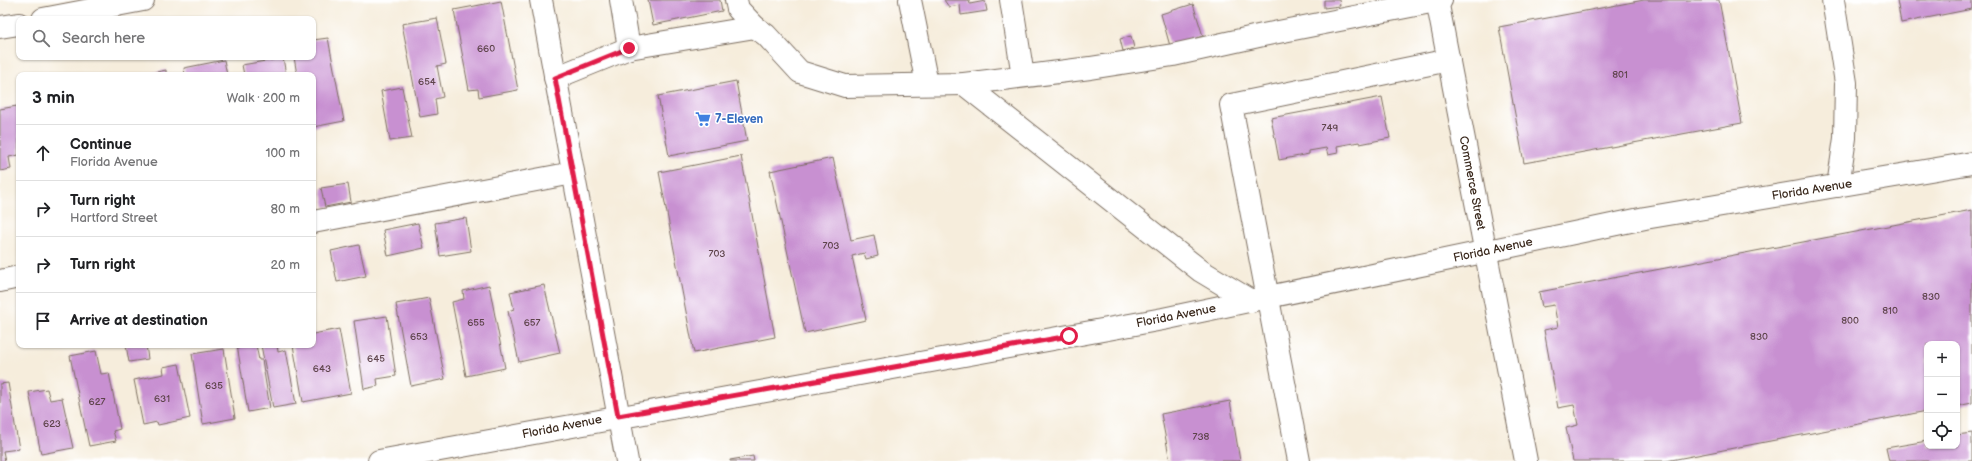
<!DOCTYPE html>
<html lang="en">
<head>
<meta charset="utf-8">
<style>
	:root { --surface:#fff; --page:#f6f6f6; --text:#202124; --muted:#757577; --line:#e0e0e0 }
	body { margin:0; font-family:"Balsamiq Sans",sans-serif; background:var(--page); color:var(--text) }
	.controls { position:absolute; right:12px; bottom:12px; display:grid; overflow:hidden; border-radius:8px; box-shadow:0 1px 3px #0004 }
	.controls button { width:36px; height:36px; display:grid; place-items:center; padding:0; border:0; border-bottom:1px solid var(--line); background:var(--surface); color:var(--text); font:20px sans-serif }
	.stop { position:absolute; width:12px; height:12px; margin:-9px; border:3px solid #e11d48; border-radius:50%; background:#fff }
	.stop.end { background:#e11d48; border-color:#fff; box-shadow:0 1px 4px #0008 }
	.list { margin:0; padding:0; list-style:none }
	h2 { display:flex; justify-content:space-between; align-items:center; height:52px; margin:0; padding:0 16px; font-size:17px }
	h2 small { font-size:13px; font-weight:400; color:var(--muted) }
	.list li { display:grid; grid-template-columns:26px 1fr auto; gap:12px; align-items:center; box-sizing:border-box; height:56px; padding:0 16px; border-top:1px solid var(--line) }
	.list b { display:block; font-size:15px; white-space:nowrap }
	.list p { margin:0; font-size:13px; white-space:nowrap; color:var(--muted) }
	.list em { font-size:13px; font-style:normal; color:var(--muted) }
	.icon { flex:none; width:22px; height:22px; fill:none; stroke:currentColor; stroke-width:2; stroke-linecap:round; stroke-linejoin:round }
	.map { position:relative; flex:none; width:1972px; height:461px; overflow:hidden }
	.search { position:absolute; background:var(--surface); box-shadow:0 1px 3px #0004; left:16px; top:16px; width:300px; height:44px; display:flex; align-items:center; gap:10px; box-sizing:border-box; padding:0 14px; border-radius:8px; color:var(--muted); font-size:15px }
	.panel { position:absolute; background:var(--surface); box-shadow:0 1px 3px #0004; left:16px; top:72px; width:300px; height:276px; border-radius:8px }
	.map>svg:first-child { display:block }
	.building { fill:#c890d1 }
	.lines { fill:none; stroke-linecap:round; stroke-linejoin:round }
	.minor-casing { stroke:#7c6e60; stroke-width:24 }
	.minor { stroke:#fff; stroke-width:22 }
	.route { stroke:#e11d48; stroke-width:5 }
	.labels { text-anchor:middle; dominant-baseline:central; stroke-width:3; stroke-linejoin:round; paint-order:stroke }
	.number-label { font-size:10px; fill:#5e444b }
	.shop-label { font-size:12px; font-weight:bold; fill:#366cbe; stroke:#fff; text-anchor:start }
	.street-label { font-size:12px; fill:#3b2a1e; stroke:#fff }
</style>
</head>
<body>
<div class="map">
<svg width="1972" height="461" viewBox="0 0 1972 461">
	<rect width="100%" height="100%" fill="#fff"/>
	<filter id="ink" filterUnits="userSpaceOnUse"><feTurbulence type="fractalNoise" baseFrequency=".025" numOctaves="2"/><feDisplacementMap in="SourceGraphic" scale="8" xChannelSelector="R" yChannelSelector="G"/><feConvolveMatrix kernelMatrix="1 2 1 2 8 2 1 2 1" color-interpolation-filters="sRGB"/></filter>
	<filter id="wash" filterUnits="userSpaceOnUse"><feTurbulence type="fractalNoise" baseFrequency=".012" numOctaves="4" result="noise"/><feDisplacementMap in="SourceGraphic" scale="16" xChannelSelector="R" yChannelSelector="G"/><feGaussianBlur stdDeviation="0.9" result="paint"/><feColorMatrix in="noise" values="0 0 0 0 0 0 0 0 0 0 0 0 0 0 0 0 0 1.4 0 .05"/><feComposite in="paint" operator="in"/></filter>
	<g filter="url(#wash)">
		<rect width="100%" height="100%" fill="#f6eddc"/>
		<g id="blocks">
			<g class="building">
				<polygon points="648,0 720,0 722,11 653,25"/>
				<polygon points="944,0 969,0 970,4 985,1 987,11 961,15 960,5 949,7"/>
				<polygon points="1324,0 1339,0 1340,6 1324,8"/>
				<polygon points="1644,0 1719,0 1742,123 1524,163 1499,27"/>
				<polygon points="1897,0 1972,0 1972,9 1901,23"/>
				<polygon points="501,1 518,90 479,97 478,89 469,90 454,10"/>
				<polygon points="1193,4 1203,36 1170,46 1161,14"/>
				<polygon points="437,18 446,64 437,66 443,97 435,99 437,114 420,117 402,24"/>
				<polygon points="1131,36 1134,48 1123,51 1120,39"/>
				<polygon points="328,38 344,121 313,127 313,75 297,75 294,57 313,57 313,40"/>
				<polygon points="283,58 286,75 244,75 242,65"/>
				<polygon points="224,60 227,75 185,75 184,68"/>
				<polygon points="166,70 166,75 147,75 147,74"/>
				<polygon points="736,81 747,141 669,156 658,96"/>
				<polygon points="402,87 412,138 390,141 381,91"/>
				<polygon points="1382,97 1390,138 1360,144 1359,142 1337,146 1338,153 1328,155 1326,148 1309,151 1309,154 1279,160 1271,118"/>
				<polygon points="17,106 19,120 19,155 9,157 11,169 0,171 0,109"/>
				<polygon points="741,156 775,337 694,353 659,172"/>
				<polygon points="833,158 851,240 874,235 878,256 866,259 864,253 852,256 866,320 805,333 770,171"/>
				<polygon points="348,184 351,202 325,207 321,188"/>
				<polygon points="1972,210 1972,403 1957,406 1957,344 1927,344 1927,411 1666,461 1573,461 1566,428 1578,425 1574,405 1558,408 1544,330 1558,327 1554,305 1542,307 1539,292"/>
				<polygon points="466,218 471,251 440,256 435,223"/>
				<polygon points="418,223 424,248 388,256 383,230"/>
				<polygon points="359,245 366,276 337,282 331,251"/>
				<polygon points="489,285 505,368 466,376 452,302 464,299 463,291"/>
				<polygon points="544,285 560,353 519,362 508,311 514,309 510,292"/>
				<polygon points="429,298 445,379 411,386 396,304"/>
				<polygon points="387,316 396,376 377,379 378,386 364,389 354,321"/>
				<polygon points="339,329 351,393 303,402 293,345 313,345 313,334"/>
				<polygon points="126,345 146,345 148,359 129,362"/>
				<polygon points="237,345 256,345 259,360 262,360 270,408 248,412"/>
				<polygon points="261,345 277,345 278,352 286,350 296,404 273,408"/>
				<polygon points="224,349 235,418 203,424 192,354"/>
				<polygon points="96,351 101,374 109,373 120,429 113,431 116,441 89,446 70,356"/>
				<polygon points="179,364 190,418 158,425 157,422 143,425 134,380 164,374 163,367"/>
				<polygon points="8,383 19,449 3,451 5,461 0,461 0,384"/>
				<polygon points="47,389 50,400 62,398 73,448 41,454 29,392"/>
				<polygon points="1230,401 1240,461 1170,461 1161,414"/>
				<polygon points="1972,433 1972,461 1889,461 1886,448 1927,441 1927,446 1957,446 1957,435"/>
				<polygon points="753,456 754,461 730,461 730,460"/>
			</g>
		</g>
	</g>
	<g filter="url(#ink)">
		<use href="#blocks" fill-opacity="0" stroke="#7c6e60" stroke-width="1"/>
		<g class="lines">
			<defs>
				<g id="minor">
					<polyline points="541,0 627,461"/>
					<polyline points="621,0 629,48"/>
					<polyline points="736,0 738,9 755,27 766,35 800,72 845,86 964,84 1090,68 1173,55 1263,35 1441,0"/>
					<polyline points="910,0 927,84"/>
					<polyline points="1011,0 1023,76"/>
					<polyline points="1437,0 1526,461"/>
					<polyline points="1833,0 1846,83 1845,138 1838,186"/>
					<polyline points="43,19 143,0"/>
					<polyline points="0,27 19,24"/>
					<polyline points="555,78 629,48 755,27"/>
					<polyline points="964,84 1201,271 1251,301"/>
					<polyline points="313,222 573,173"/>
					<polyline points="0,281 19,277"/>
					<polyline points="379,461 1163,319 1645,218 1972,163"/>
					<polyline points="1299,461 1231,105 1449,60"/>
				</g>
			</defs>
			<use href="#minor" class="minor-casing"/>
			<use href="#minor" class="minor"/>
		</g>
	</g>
	<g class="lines" filter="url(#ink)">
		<polyline class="route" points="629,48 555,78 618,416 1069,336"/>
	</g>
	<defs>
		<symbol id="supermarket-bare" viewBox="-9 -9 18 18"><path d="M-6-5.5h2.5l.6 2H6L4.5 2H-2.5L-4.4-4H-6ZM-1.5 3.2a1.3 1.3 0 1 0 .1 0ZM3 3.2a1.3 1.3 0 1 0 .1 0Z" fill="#3f7fe0" stroke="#fff" stroke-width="2.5" paint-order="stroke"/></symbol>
	</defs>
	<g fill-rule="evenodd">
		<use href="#supermarket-bare" x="692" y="108" width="22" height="22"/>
	</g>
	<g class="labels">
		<g class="number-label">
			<text x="486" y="49">660</text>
			<text x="1620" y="75">801</text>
			<text x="427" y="82">654</text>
			<text x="1330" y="128">749</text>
			<text x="831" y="246">703</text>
			<text x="717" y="254">703</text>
			<text x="1931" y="297">830</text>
			<text x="1890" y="311">810</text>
			<text x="1850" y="321">800</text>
			<text x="476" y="323">655</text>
			<text x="532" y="323">657</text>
			<text x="419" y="337">653</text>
			<text x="1759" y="337">830</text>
			<text x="376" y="359">645</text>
			<text x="322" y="369">643</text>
			<text x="214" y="386">635</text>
			<text x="162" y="399">631</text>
			<text x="97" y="402">627</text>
			<text x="52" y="424">623</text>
			<text x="1201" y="437">738</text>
		</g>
		<g class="shop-label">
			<text x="715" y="119">7-Eleven</text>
		</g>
		<g class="street-label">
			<text transform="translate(1472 183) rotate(79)">Commerce Street</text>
			<text transform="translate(1812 190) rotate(-9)">Florida Avenue</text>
			<text transform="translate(1493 250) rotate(-12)">Florida Avenue</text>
			<text transform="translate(1176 316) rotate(-11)">Florida Avenue</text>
			<text transform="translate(562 427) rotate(-11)">Florida Avenue</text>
		</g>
	</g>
</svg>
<div class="controls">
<button>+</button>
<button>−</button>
<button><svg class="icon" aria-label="locate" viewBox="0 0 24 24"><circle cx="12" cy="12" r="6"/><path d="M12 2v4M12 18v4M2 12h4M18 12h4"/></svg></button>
</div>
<div class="stop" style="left:1069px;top:336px"></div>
<div class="stop end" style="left:629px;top:48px"></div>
<div class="search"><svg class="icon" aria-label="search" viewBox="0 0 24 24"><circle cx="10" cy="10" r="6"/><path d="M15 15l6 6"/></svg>Search here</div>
<section class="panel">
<h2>3 min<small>Walk · 200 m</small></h2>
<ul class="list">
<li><svg class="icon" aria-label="ahead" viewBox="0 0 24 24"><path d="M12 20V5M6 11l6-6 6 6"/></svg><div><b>Continue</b><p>Florida Avenue</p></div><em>100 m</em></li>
<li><svg class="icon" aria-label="right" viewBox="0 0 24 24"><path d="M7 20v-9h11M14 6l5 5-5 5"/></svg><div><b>Turn right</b><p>Hartford Street</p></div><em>80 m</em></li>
<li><svg class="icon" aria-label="right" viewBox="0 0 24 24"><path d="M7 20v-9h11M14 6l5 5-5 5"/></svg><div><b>Turn right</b></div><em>20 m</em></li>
<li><svg class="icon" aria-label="arrive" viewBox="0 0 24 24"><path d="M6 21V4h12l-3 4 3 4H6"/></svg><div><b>Arrive at destination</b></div></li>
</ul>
</section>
</div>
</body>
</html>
